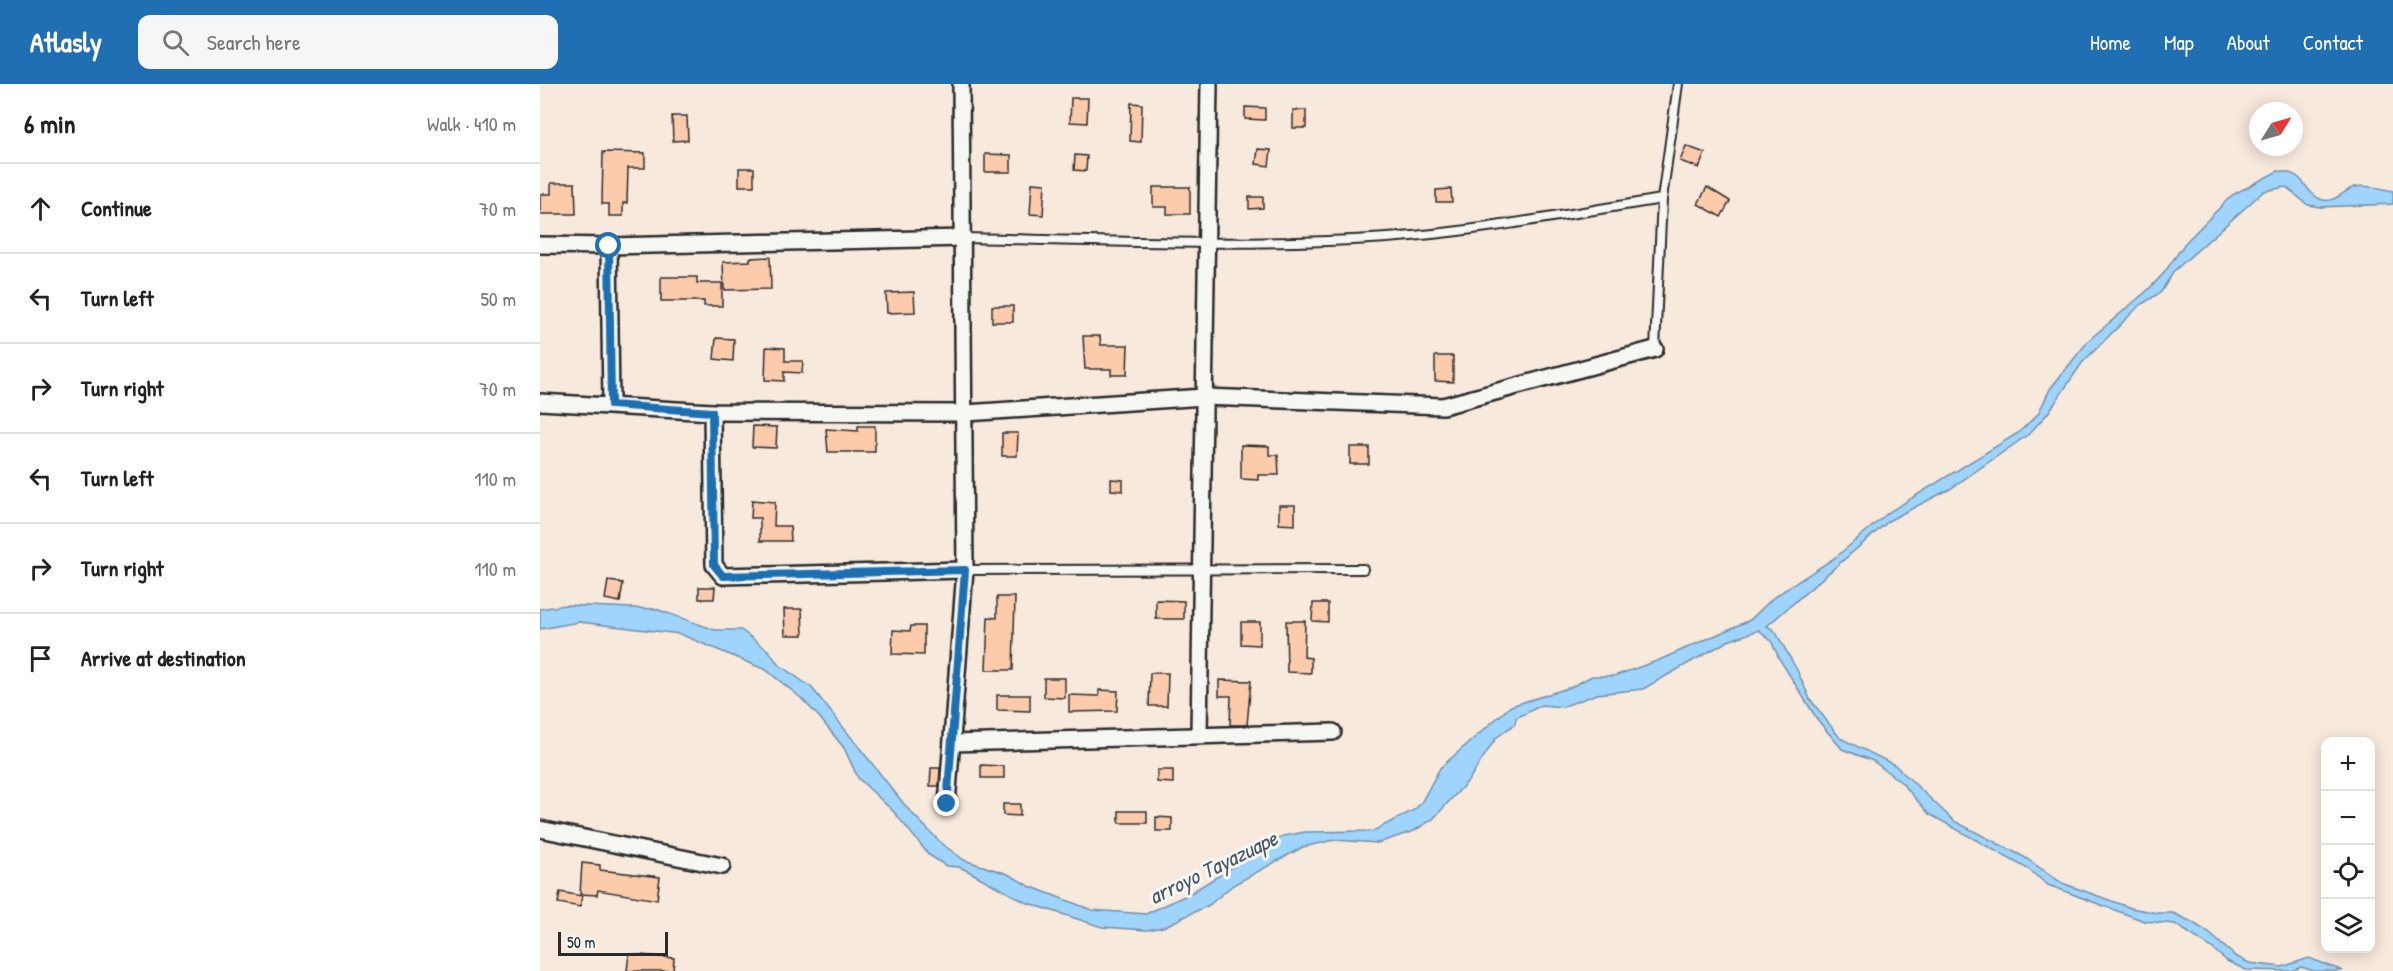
<!DOCTYPE html>
<html lang="en">
<head>
<meta charset="utf-8">
<style>
	:root { --surface:#fff; --page:#f6f6f6; --text:#222; --muted:#767676; --line:#e0e0e0; --accent:#1f6fb2 }
	body { margin:0; font-family:"Patrick Hand",sans-serif; background:var(--page); color:var(--text) }
	.controls { position:absolute; right:18px; bottom:18px; display:grid; overflow:hidden; border-radius:12px; box-shadow:0 3px 15px #0003 }
	.controls button { width:54px; height:54px; display:grid; place-items:center; padding:0; border:0; border-bottom:2px solid var(--line); background:var(--surface); color:var(--text); font:30px sans-serif }
	.compass { position:absolute; left:1709px; top:18px; width:54px; height:54px; border-radius:50%; background:var(--surface); box-shadow:0 3px 15px #0003; rotate:53deg }
	.scale { position:absolute; left:18px; bottom:15px; width:110px; box-sizing:border-box; padding-left:6px; border:3px solid #2b2b2b; border-top:0; font-size:16px; line-height:21px; white-space:nowrap; color:#2b2b2b; -webkit-text-stroke:4px #f6f6f2; paint-order:stroke }
	.stop { position:absolute; width:18px; height:18px; margin:-14px; border:4px solid #1f6fb2; border-radius:50%; background:#fff }
	.stop.end { background:#1f6fb2; border-color:#fff; box-shadow:0 2px 6px #0008 }
	.list { margin:0; padding:0; list-style:none }
	h2 { display:flex; justify-content:space-between; align-items:center; height:78px; margin:0; padding:0 24px; font-size:26px }
	h2 small { font-size:20px; font-weight:400; color:var(--muted) }
	.list li { display:grid; grid-template-columns:39px 1fr auto; gap:18px; align-items:center; box-sizing:border-box; height:90px; padding:0 24px; border-top:2px solid var(--line) }
	.list b { display:block; font-size:22px; white-space:nowrap }
	.list em { font-size:20px; font-style:normal; color:var(--muted) }
	.icon { flex:none; width:33px; height:33px; fill:none; stroke:currentColor; stroke-width:2; stroke-linecap:round; stroke-linejoin:round }
	.map { position:relative; flex:none; width:1853px; height:887px; overflow:hidden }
	header { display:flex; align-items:center; gap:36px; box-sizing:border-box; height:84px; padding:0 30px; background:var(--accent); color:#fff }
	header strong { font-size:28px }
	nav { display:flex; gap:33px; margin-inline-start:auto; font-size:21px }
	.search { width:420px; height:54px; background:var(--page); display:flex; align-items:center; gap:15px; box-sizing:border-box; padding:0 21px; border-radius:12px; color:var(--muted); font-size:22px }
	main { display:flex }
	aside { flex:1; background:var(--surface) }
	.map>svg:first-child { display:block }
	.water { fill:#9fd4fd; stroke:#7190a9; stroke-width:1.5 }
	.building { fill:#fccbab; stroke:#2b2b2b; stroke-width:1.5 }
	.lines { fill:none; stroke-linecap:round; stroke-linejoin:round }
	.service-casing { stroke:#2b2b2b; stroke-width:12 }
	.minor-casing { stroke:#2b2b2b; stroke-width:20 }
	.service { stroke:#f6f6f2; stroke-width:8 }
	.minor { stroke:#f6f6f2; stroke-width:15 }
	.route { stroke:#1f6fb2; stroke-width:8 }
	.labels { text-anchor:middle; dominant-baseline:central; stroke-width:6; stroke-linejoin:round; paint-order:stroke }
	.water-label { font-size:22px; font-style:italic; fill:#485560; stroke:#f6f6f2 }
</style>
</head>
<body>
<header>
<strong>Atlasly</strong>
<div class="search"><svg class="icon" aria-label="search" viewBox="0 0 24 24"><circle cx="10" cy="10" r="6"/><path d="M15 15l6 6"/></svg>Search here</div>
<nav><a>Home</a><a>Map</a><a>About</a><a>Contact</a></nav>
</header>
<main>
<aside>
<h2>6 min<small>Walk · 410 m</small></h2>
<ul class="list">
<li><svg class="icon" aria-label="ahead" viewBox="0 0 24 24"><path d="M12 20V5M6 11l6-6 6 6"/></svg><div><b>Continue</b></div><em>70 m</em></li>
<li><svg class="icon" aria-label="left" viewBox="0 0 24 24"><path d="M17 20v-9H6M10 6l-5 5 5 5"/></svg><div><b>Turn left</b></div><em>50 m</em></li>
<li><svg class="icon" aria-label="right" viewBox="0 0 24 24"><path d="M7 20v-9h11M14 6l5 5-5 5"/></svg><div><b>Turn right</b></div><em>70 m</em></li>
<li><svg class="icon" aria-label="left" viewBox="0 0 24 24"><path d="M17 20v-9H6M10 6l-5 5 5 5"/></svg><div><b>Turn left</b></div><em>110 m</em></li>
<li><svg class="icon" aria-label="right" viewBox="0 0 24 24"><path d="M7 20v-9h11M14 6l5 5-5 5"/></svg><div><b>Turn right</b></div><em>110 m</em></li>
<li><svg class="icon" aria-label="arrive" viewBox="0 0 24 24"><path d="M6 21V4h12l-3 4 3 4H6"/></svg><div><b>Arrive at destination</b></div></li>
</ul>
</aside>
<div class="map">
<svg width="1853" height="887" viewBox="0 0 1853 887">
	<rect width="100%" height="100%" fill="#f8e9dd"/>
	<filter id="ink" filterUnits="userSpaceOnUse"><feTurbulence type="fractalNoise" baseFrequency=".0167" numOctaves="2"/><feDisplacementMap in="SourceGraphic" scale="12" xChannelSelector="R" yChannelSelector="G"/><feConvolveMatrix kernelMatrix="1 2 1 2 8 2 1 2 1" color-interpolation-filters="sRGB"/></filter>
	<g filter="url(#ink)">
		<path class="water" d="M1738,87C1769,90 1761,106 1780,115C1795,121 1803,106 1815,103C1827,100 1841,105 1853,107V120L1780,123L1768,121L1746,103L1724,107L1634,187L1621,208L1599,222L1542,279L1508,329L1489,350L1410,405L1350,436L1227,542L1235,547L1257,586L1270,615L1300,654L1355,681L1414,737L1484,773L1522,799L1591,824L1617,829H1633L1652,838L1669,849L1695,872L1709,879L1742,883L1769,874L1803,887H1774L1761,883L1752,887L1706,886L1687,877L1672,864L1635,840L1604,837L1508,801L1488,785L1389,730L1362,699L1333,677L1302,665L1277,635L1240,576L1231,557L1219,546L1188,557L1103,605L1057,610L1022,623L1002,621L976,634L975,640L956,654L928,697L893,735L874,747L838,759L794,756L763,763L693,801L669,821L623,843L607,846L562,843L485,818L430,788L419,783L406,782L389,771L354,728L318,694L304,664L280,634L261,614L226,586L140,550L39,538L0,545V525L25,521L116,525L175,546H201L229,567L238,580L272,604L368,725L402,760L424,776L468,790L489,802L552,826L606,830L649,810L743,752L765,748L833,747L874,726L881,719L900,684L971,622L1031,603L1052,592H1074L1117,577L1210,536L1234,513L1296,473L1349,428L1478,349L1498,330L1510,305L1549,256L1608,206L1624,189L1645,159L1692,111Z"/>
		<g class="building">
			<polygon points="531,14 548,14 547,39 530,38"/>
			<polygon points="591,19 602,20 601,58 590,57"/>
			<polygon points="705,23 725,24 725,36 705,35"/>
			<rect x="753" y="26" width="13" height="18"/>
			<polygon points="132,32 147,32 148,56 133,57"/>
			<polygon points="1146,62 1165,69 1159,84 1140,77"/>
			<polygon points="718,65 731,66 729,82 716,80"/>
			<polygon points="63,68 105,69 105,84 88,84 87,119 83,119 83,132 69,132 69,120 62,120"/>
			<polygon points="445,70 471,71 471,88 445,88"/>
			<polygon points="535,71 547,72 546,87 534,86"/>
			<rect x="199" y="84" width="15" height="18"/>
			<polygon points="11,99 35,99 36,130 0,130 0,110 11,110"/>
			<polygon points="492,99 505,100 503,131 490,130"/>
			<polygon points="613,103 650,103 650,130 627,130 627,123 613,123"/>
			<polygon points="1167,103 1190,117 1181,133 1158,120"/>
			<polygon points="911,105 912,118 896,118 896,106"/>
			<polygon points="709,113 723,113 723,124 709,125"/>
			<polygon points="230,173 231,205 184,206 183,178 210,177 210,174"/>
			<polygon points="121,193 157,193 157,199 182,199 182,222 164,222 164,217 121,217"/>
			<polygon points="374,208 375,228 347,229 346,209"/>
			<rect x="452" y="222" width="21" height="16"/>
			<polygon points="543,252 560,252 561,261 588,261 587,291 571,291 571,285 545,285"/>
			<polygon points="176,254 194,255 193,277 174,275"/>
			<polygon points="226,263 245,264 245,277 263,277 262,289 244,288 244,297 225,296"/>
			<polygon points="895,272 913,272 913,298 895,297"/>
			<polygon points="213,342 237,343 236,364 212,363"/>
			<polygon points="318,342 335,342 335,368 288,368 286,345 318,347"/>
			<polygon points="462,349 478,349 477,372 462,372"/>
			<polygon points="701,361 729,362 729,371 738,371 739,391 718,391 718,396 701,395"/>
			<rect x="810" y="363" width="19" height="17"/>
			<polygon points="571,395 583,396 583,407 571,406"/>
			<polygon points="212,416 235,418 234,442 250,442 251,457 220,457 220,434 211,434"/>
			<polygon points="739,421 755,421 755,441 739,440"/>
			<polygon points="68,497 83,499 80,518 65,515"/>
			<polygon points="159,503 175,503 174,515 159,515"/>
			<polygon points="457,513 475,513 473,586 446,586 448,533 457,534"/>
			<polygon points="616,516 644,517 644,535 616,535"/>
			<polygon points="773,519 788,519 788,538 772,537"/>
			<polygon points="244,525 262,525 263,551 245,551"/>
			<polygon points="746,537 765,537 764,573 771,574 771,589 747,588"/>
			<polygon points="701,538 720,538 720,561 701,560"/>
			<polygon points="371,542 384,542 384,571 352,570 353,546 370,547"/>
			<polygon points="610,589 628,589 627,622 609,622"/>
			<polygon points="504,594 525,594 525,614 504,613"/>
			<polygon points="679,596 711,597 707,641 690,641 691,612 679,612"/>
			<polygon points="559,606 578,607 577,627 529,628 529,611 559,612"/>
			<polygon points="457,611 490,611 490,627 457,626"/>
			<polygon points="441,681 464,682 464,694 441,694"/>
			<polygon points="391,684 400,684 399,702 390,702"/>
			<polygon points="617,686 633,686 633,699 617,698"/>
			<polygon points="463,720 480,720 480,732 463,731"/>
			<rect x="579" y="727" width="28" height="12"/>
			<polygon points="616,733 632,734 632,747 616,747"/>
			<polygon points="42,779 60,781 60,786 120,793 117,816 58,806 57,811 40,810"/>
			<polygon points="20,808 42,812 40,823 18,819"/>
			<polygon points="89,870 134,874 133,887 87,887"/>
		</g>
		<g class="lines">
			<defs>
				<g id="service">
					<path d="M424,154C565,157 707,163 847,154C939,148 1031,129 1122,115"/>
					<polyline points="1115,265 1122,115 1138,0"/>
					<polyline points="425,486 823,485"/>
				</g>
				<g id="minor">
					<polyline points="0,161 69,162 424,154"/>
					<polyline points="69,162 71,321"/>
					<polyline points="0,318 172,328 426,329 664,313 903,322 1115,265"/>
					<polyline points="172,328 174,481 183,492 425,486"/>
					<polyline points="659,651 669,0"/>
					<polyline points="412,659 793,648"/>
					<polyline points="407,720 425,486 421,0"/>
					<polyline points="0,745 182,782"/>
				</g>
			</defs>
			<use href="#service" class="service-casing"/>
			<use href="#minor" class="minor-casing"/>
			<use href="#service" class="service"/>
			<use href="#minor" class="minor"/>
		</g>
	</g>
	<g class="lines" filter="url(#ink)">
		<polyline class="route" points="69,162 71,321 172,328 174,481 183,492 425,486 407,720"/>
	</g>
	<g class="labels">
		<g class="water-label">
			<text transform="translate(673 783) rotate(-26)">arroyo Tayazuape</text>
		</g>
	</g>
</svg>
<div class="controls">
<button>+</button>
<button>−</button>
<button><svg class="icon" aria-label="locate" viewBox="0 0 24 24"><circle cx="12" cy="12" r="6"/><path d="M12 2v4M12 18v4M2 12h4M18 12h4"/></svg></button>
<button><svg class="icon" aria-label="layers" viewBox="0 0 24 24"><path d="M12 4l9 5-9 5-9-5zM3 14l9 5 9-5"/></svg></button>
</div>
<svg class="compass" viewBox="-18 -18 36 36"><path d="M0-13l5 13h-10z" fill="#e53935"/><path d="M0 13l5-13h-10z" fill="#767676"/></svg>
<div class="scale">50 m</div>
<div class="stop" style="left:69px;top:162px"></div>
<div class="stop end" style="left:407px;top:720px"></div>
</div>
</main>
</body>
</html>
